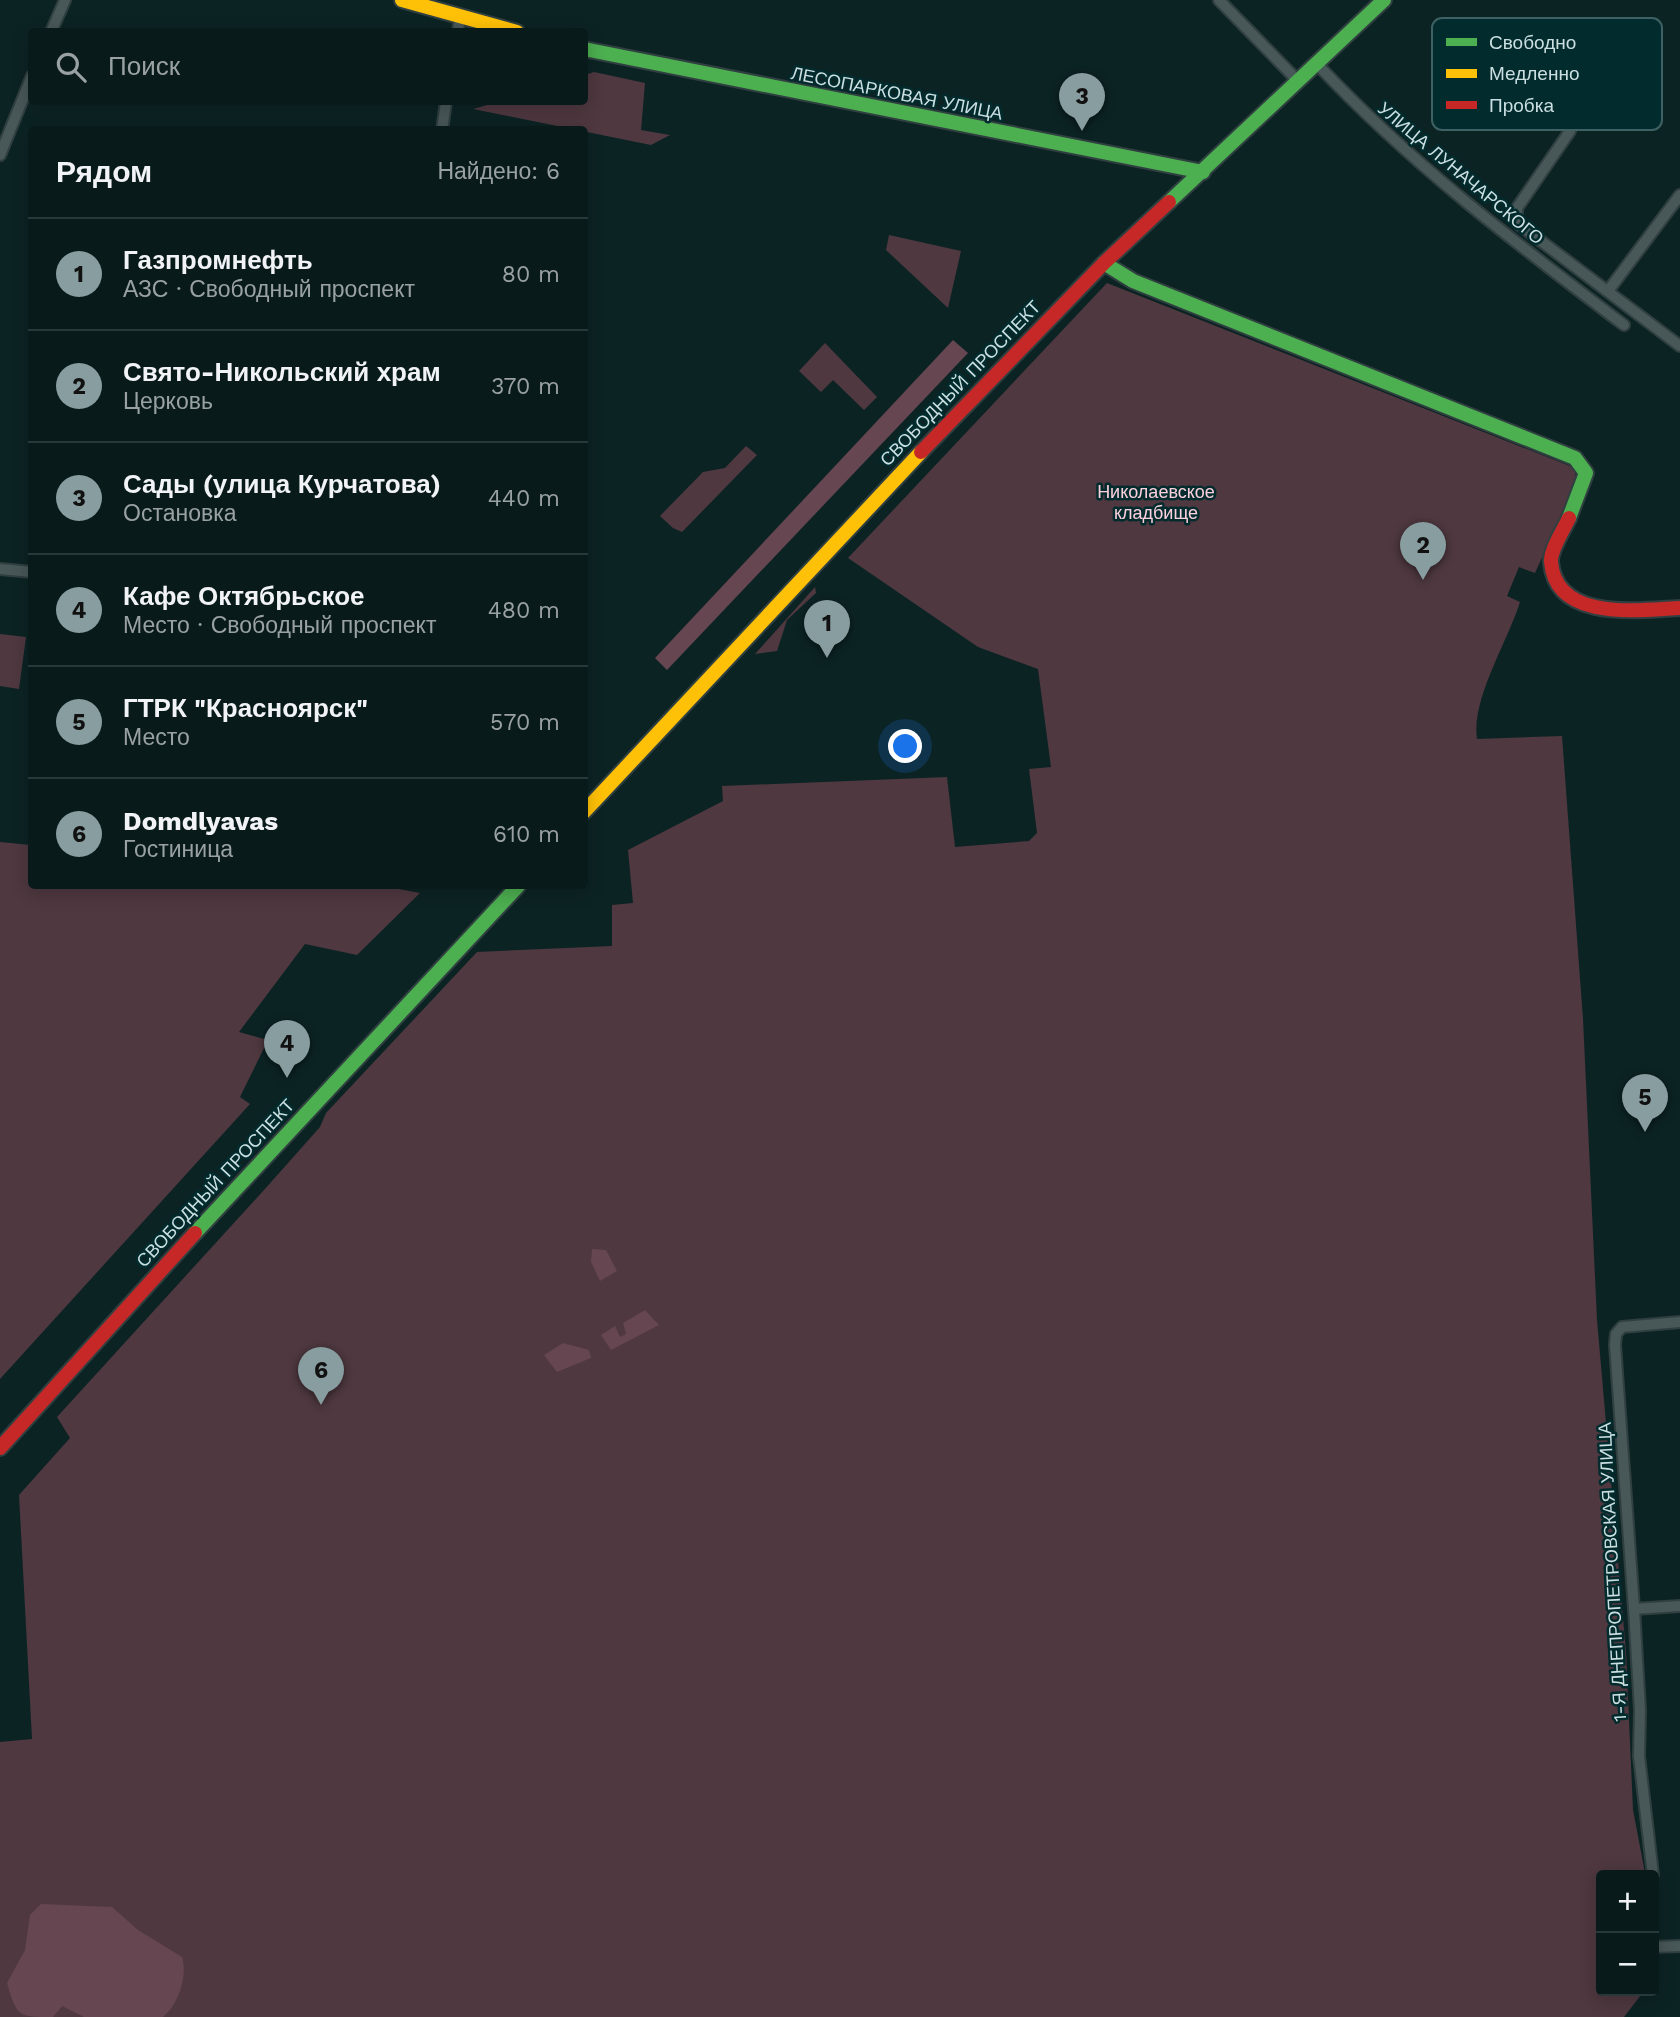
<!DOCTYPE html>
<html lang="ru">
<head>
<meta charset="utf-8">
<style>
	:root { --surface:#091a1b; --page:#172728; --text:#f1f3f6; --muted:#99a1a3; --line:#29383a; --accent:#889d9f }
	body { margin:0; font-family:"Work Sans",sans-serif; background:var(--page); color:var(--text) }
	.controls { position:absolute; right:21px; bottom:21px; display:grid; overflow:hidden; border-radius:7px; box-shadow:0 4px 18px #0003 }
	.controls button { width:63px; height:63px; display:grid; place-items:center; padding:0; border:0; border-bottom:2px solid var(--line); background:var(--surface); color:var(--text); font:35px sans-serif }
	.you { position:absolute; left:906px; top:747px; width:24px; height:24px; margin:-18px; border:5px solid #fff; border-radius:50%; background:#1a73e8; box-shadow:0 0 0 10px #1a73e833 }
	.badge { display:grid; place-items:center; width:46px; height:46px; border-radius:50%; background:var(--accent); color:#111; font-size:23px; font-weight:700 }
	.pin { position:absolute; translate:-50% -58px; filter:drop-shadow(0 2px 4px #0008) }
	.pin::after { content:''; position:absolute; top:37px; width:24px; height:21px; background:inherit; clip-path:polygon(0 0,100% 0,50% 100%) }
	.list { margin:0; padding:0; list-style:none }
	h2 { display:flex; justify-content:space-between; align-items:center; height:91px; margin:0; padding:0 28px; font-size:30px }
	h2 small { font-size:23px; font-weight:400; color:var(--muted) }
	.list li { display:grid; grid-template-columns:46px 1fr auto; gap:21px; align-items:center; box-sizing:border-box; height:112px; padding:0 28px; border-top:2px solid var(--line) }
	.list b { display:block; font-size:26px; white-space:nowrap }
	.list p { margin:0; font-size:23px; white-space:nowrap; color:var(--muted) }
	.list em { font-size:23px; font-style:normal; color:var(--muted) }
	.icon { flex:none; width:38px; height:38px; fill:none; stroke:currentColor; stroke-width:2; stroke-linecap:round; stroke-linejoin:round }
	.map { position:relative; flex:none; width:1680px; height:2017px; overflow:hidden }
	.search { position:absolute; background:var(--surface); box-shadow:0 4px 18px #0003; left:28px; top:28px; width:560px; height:77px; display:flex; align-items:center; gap:18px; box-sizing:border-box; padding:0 24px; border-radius:7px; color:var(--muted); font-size:26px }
	.panel { position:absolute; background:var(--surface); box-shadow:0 4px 18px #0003; left:28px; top:126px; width:560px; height:763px; border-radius:7px }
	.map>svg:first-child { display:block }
	.green { fill:#4f3840 }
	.forest { fill:#654651 }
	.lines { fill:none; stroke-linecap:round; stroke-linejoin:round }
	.street-casing { stroke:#303f40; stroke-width:14 }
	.fast-casing { stroke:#303f40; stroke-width:18 }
	.slow-casing { stroke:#303f40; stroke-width:18 }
	.jam-casing { stroke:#303f40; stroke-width:18 }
	.street { stroke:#485758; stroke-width:10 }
	.fast { stroke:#4caf50; stroke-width:14 }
	.slow { stroke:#ffc107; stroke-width:14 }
	.jam { stroke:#c62828; stroke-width:14 }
	.labels { text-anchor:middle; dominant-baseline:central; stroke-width:5; stroke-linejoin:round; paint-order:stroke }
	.street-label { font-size:18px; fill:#cbdfe1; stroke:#022b2e }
	.park-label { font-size:18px; fill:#fcd0dc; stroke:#022b2e }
	.key { fill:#022b2e; stroke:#3e6164; stroke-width:2 }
	.key-label { font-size:19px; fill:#cbdfe1 }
</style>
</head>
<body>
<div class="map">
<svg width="1680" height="2017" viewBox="0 0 1680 2017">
	<rect width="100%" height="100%" fill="#0c2324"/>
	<g class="green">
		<polygon points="594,72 645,83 641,130 670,135 651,145 473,109 498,102 584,102 585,75"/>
		<polygon points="889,235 961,251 948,308 886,250"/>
		<path d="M1107,283L1575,468L1576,483L1535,573L1519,567L1507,596L1520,602C1508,641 1471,699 1477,739L1562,736L1583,1019L1597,1320L1626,1652L1633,1810L1645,1873V1875H1601V1991H1644L1624,2017H0V1742L32,1739L19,1495L70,1438L57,1417L264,1190L320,1127L326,1113L477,952L612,946V905L633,903L628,850L723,801L722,786L947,777L955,847L1029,841L1037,833L1029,769L1051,767L1038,669L978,647L848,558Z"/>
		<polygon points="825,343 877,397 864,410 833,380 821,392 799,371"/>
		<polygon points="746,446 757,455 682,532 673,528 660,516 703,472 725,468"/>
		<polygon points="815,587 816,593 787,620 777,651 755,654"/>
		<polygon points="0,634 26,637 19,689 0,686"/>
		<polygon points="0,842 31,845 32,886 383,886 420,893 357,955 305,944 239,1032 268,1040 240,1097 250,1104 0,1379"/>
	</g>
	<g class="forest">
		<polygon points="953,340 968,353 667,670 655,658"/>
		<polygon points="592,1249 606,1250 617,1271 600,1281 591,1262"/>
		<polygon points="645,1310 659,1325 611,1350 601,1335 615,1326 620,1337 626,1334 623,1323"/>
		<polygon points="563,1343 589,1350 591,1358 557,1372 544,1355"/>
		<path d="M41,1904L112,1907L138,1930L182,1957C188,1976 178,2005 163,2017H84L62,2006L53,2017C18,2017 17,2017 7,1983L25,1950L30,1915Z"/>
	</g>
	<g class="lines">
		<defs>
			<g id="street">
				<polyline points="1219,0 1299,82"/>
				<polyline points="51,32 65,0"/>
				<polyline points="458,32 460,15"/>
				<path d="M1317,64C1410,163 1517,244 1624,325"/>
				<polyline points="442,130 446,102"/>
				<polyline points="1570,131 1517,208 1517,223 1680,346"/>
				<polyline points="0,155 32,76"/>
				<polyline points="1608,291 1680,195"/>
				<polyline points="0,569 32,572"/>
				<polyline points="1634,1609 1680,1606"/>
				<polyline points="1653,1875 1639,1756 1640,1710 1634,1609 1615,1345 1616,1334 1622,1327 1680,1322"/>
				<polyline points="1654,1947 1680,1946"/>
			</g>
			<g id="fast">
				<polyline points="584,49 1203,172"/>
				<polyline points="1169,202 1384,0"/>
				<polyline points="1104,263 1133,281 1575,458 1586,473 1569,518"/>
				<polyline points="195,1233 518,886"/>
			</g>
			<g id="slow">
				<polyline points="402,0 517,32"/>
				<polyline points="584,812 921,452"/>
			</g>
			<g id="jam">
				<polyline points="921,452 1104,263 1169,202"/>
				<path d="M1569,518C1564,529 1550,550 1551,562C1556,622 1639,610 1680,608"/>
				<polyline points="0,1448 195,1233"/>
			</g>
		</defs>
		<use href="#street" class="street-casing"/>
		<use href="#fast" class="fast-casing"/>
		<use href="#slow" class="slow-casing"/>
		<use href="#jam" class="jam-casing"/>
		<use href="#street" class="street"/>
		<use href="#fast" class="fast"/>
		<use href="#slow" class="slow"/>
		<use href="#jam" class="jam"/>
	</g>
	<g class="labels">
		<g class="street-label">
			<text transform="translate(897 93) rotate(11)">ЛЕСОПАРКОВАЯ УЛИЦА</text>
			<text transform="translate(1461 173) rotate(40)">УЛИЦА ЛУНАЧАРСКОГО</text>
			<text transform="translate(960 383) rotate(-46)">СВОБОДНЫЙ ПРОСПЕКТ</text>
			<text transform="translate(215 1183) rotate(-47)">СВОБОДНЫЙ ПРОСПЕКТ</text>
			<text transform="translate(1612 1572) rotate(-93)">1-Я ДНЕПРОПЕТРОВСКАЯ УЛИЦА</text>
		</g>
		<g class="park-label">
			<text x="1156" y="491">Николаевское<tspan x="1156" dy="21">кладбище</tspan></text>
		</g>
	</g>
	<rect x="1432" y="18" width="230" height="112" rx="10" class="key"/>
	<rect x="1446" y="38" width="31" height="8" fill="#4caf50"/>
	<rect x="1446" y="69" width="31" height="9" fill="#ffc107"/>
	<rect x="1446" y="101" width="31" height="8" fill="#c62828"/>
	<g class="key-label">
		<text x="1489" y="49">Свободно</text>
		<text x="1489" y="80">Медленно</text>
		<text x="1489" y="112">Пробка</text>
	</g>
</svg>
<div class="controls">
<button>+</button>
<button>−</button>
</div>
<div class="you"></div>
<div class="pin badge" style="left:827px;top:658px">1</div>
<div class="pin badge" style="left:1423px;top:580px">2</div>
<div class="pin badge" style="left:1082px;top:131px">3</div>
<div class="pin badge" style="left:287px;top:1078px">4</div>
<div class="pin badge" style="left:1645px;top:1132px">5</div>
<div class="pin badge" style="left:321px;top:1405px">6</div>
<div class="search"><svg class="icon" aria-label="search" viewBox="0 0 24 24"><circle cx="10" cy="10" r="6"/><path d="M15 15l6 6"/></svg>Поиск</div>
<section class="panel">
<h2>Рядом<small>Найдено: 6</small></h2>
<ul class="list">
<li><span class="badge">1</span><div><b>Газпромнефть</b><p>АЗС · Свободный проспект</p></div><em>80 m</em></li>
<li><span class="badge">2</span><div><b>Свято-Никольский храм</b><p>Церковь</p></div><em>370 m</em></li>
<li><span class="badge">3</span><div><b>Сады (улица Курчатова)</b><p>Остановка</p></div><em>440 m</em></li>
<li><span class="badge">4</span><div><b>Кафе Октябрьское</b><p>Место · Свободный проспект</p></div><em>480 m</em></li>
<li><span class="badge">5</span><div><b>ГТРК &quot;Красноярск&quot;</b><p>Место</p></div><em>570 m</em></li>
<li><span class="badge">6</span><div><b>Domdlyavas</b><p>Гостиница</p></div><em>610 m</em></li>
</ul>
</section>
</div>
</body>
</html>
